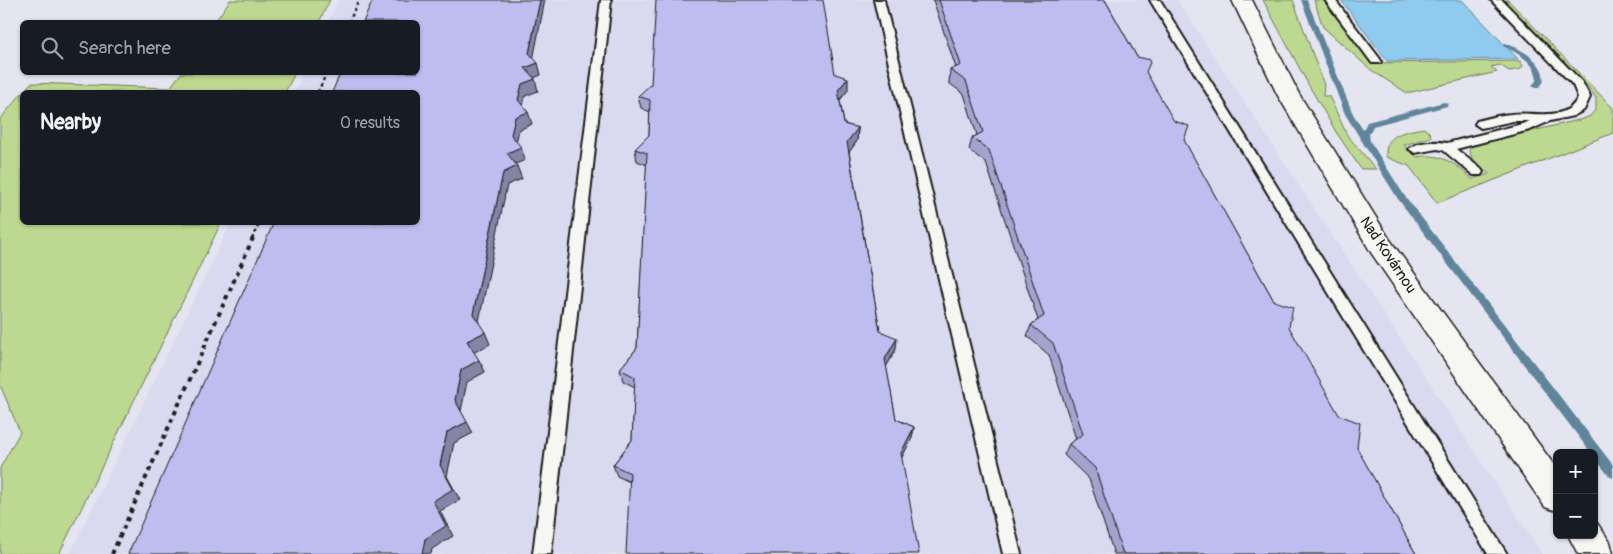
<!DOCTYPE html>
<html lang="en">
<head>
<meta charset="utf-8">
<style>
	:root { --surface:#171b24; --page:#242831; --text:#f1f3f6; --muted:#9ea1a6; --line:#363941 }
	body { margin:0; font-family:Pangolin,sans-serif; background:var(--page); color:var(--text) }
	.controls { position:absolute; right:15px; bottom:15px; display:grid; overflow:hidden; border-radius:8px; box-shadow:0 1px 4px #0004 }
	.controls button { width:45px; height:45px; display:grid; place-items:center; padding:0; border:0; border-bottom:1px solid var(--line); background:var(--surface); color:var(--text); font:25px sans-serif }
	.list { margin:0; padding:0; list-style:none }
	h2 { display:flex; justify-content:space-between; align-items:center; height:65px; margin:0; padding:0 20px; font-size:21px }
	h2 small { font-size:16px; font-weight:400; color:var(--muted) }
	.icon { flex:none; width:28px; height:28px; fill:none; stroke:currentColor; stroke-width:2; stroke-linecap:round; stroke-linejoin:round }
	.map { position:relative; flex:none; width:1613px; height:554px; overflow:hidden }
	.search { position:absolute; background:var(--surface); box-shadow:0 1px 4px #0004; left:20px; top:20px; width:400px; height:55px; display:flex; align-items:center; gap:12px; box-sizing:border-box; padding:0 18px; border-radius:8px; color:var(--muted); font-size:19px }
	.panel { position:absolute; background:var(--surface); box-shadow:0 1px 4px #0004; left:20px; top:90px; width:400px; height:135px; border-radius:8px }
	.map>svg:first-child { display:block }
	.built { fill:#d9d9f0 }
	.green { fill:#bdd890; stroke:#6c7a56 }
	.water { fill:#8ecbee; stroke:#60859a }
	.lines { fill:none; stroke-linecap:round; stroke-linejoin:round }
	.stream { fill:#60859a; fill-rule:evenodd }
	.lane-casing { stroke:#1c1c1c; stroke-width:4 }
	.street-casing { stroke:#1c1c1c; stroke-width:3 }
	.path-far1 { stroke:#1c1c1c; stroke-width:2.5; stroke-dasharray:3 3; stroke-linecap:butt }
	.path { stroke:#1c1c1c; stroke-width:4; stroke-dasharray:4.5 4.5; stroke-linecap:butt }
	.lane { fill:#f6f6f2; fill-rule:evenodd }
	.street { fill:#f6f6f2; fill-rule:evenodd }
	.wall { fill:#a3a3ce; stroke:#1c1c1c }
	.shaded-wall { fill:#8484a7; stroke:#1c1c1c }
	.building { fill:#bdbdef; stroke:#1c1c1c }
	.labels { text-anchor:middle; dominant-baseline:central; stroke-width:4.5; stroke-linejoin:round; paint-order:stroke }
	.street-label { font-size:15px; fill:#1c1c1c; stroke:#f6f6f2 }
</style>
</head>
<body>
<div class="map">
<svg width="1613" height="554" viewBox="0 0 1613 554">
	<rect width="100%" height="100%" fill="#e5e5f1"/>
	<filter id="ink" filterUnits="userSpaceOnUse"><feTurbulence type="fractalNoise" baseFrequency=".02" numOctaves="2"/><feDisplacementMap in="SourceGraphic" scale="10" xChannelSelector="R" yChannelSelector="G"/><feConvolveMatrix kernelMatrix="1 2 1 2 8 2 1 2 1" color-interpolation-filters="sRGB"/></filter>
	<g filter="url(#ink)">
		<polygon class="built" points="339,0 1177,0 1542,554 70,554 231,223 418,222 418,92 294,92 304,73 418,72 418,22 328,22"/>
		<g class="green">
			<polygon points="230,0 330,0 319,22 215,22"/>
			<polygon points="1263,0 1293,0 1324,85 1323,96 1329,96 1347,135 1376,169 1361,169 1336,132 1308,84"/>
			<polygon points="1314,0 1325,0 1372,63 1520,61 1523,66 1521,69 1509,71 1500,65 1491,67 1497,72 1407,93 1371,70 1323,27"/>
			<path d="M1503,0H1508L1613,108V133L1437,203L1409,166L1386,157C1384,133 1407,131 1424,128L1430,133L1431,137L1404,145L1417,157C1440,152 1456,164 1472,179L1489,174L1473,160L1469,150L1472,145L1583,119L1590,116L1596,109V98L1589,88Z"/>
			<polygon points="181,73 295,73 285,92 23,92 31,83 170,88"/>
			<polygon points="22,93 22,222 221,223 59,554 0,554 0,468 20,432 0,385 0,119"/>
		</g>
		<polygon class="water" points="1341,0 1462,0 1518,59 1387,61"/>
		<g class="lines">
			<g class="stream">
				<polygon points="1301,0 1307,0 1353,114 1363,130 1367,122 1444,102 1448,104 1447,106 1373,126 1369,134 1370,141 1404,195 1613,465 1613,478 1609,476 1594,457 1594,453 1591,453 1398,199 1345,114"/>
				<path d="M1505,43C1520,48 1548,63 1543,83L1539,87H1533L1532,85L1537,80C1536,62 1517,53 1503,46V44Z"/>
			</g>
			<defs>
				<g id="lane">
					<polygon points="601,0 611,0 551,554 533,554"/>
					<polygon points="874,0 884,0 1021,554 1003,554"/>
					<polygon points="1150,0 1160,0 1507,554 1488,554"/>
					<polygon points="1325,0 1335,0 1380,59 1381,61 1380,63 1372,63"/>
					<path d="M1491,0H1502L1582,82L1590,97L1584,110L1573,116L1550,121L1530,130L1456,149L1481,169L1483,172L1481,175H1473L1443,150L1437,149L1415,153L1409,149C1417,141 1436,141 1447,143L1522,124L1529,121H1513L1481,128L1475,124L1477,121C1488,118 1500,115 1511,114C1532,111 1568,123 1578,97L1573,85Z"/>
				</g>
				<g id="street">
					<polygon points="1232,0 1252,0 1299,94 1390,240 1557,469 1557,511 1545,507 1372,254 1277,94"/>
					<polygon points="1594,522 1597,523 1610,542 1613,554 1578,554 1568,535 1594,535"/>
				</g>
			</defs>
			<use href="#lane" class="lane-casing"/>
			<use href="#street" class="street-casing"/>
			<g class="path-far1">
				<polyline points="349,22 359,0"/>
				<polyline points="318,92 327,72"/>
				<polyline points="252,239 260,222"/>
			</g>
			<polyline class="path" points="112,554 253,238"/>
			<use href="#lane" class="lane"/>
			<use href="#street" class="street"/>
		</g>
		<g class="wall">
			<polygon points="933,0 1105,0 1416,554 1114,554 1089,479 1064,455 1069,444 1076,439 1049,355 1027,336 1031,325 1038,320 986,163 969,150 972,138 977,135 964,94 949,83 950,70 956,68"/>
			<polygon points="835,74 848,90 840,100 844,124 858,128 857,141 849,152 880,331 896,349 886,366 896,419 914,427 912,438 630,482 617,476 613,465 632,440 635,387 623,381 620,369 637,348 647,165 637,161 635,149 649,135 650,112 641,108 638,96"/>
		</g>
		<g class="shaded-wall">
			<polygon points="540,0 545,0 532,65 529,53"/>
			<polygon points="538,63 541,75 529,80 525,68"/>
			<polygon points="848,78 848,90 838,102 838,90"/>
			<polygon points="535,79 538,91 525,96 522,112 518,100 522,84"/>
			<polygon points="528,112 532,124 519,130 515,147 511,135 515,117"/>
			<polygon points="858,128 857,141 847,155 847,142"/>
			<polygon points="521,147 525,160 511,166 507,153"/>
			<polygon points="517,166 522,179 507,185 478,326 473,314 503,173"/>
			<polygon points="485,332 490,344 473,353 467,341"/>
			<polygon points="897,338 896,349 884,371 885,359"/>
			<polygon points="479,360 485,372 467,382 461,411 455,400 461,370"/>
			<polygon points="467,422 473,433 454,443 447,476 460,500 440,511 453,536 432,549 431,554 422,554 447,432"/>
			<polygon points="914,427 912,438 899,463 901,453"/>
		</g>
		<g class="building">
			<polygon points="373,0 540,0 529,53 538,63 525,68 535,79 522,84 518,100 528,112 515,117 511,135 521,147 507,153 517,166 503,173 473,314 485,332 467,341 479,360 461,370 455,400 467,422 447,432 440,465 453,489 433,501 446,526 425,539 422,554 128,554 274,222 418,222 418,92 332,92 341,72 418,72 418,22 363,22"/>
			<polygon points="656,0 823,0 835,74 848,78 838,90 844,124 858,128 847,142 880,331 897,338 885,359 896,419 914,427 901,453 919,554 626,554 630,473 613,465 632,440 635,377 620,369 637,348 647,153 635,149 649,135 650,100 638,96 651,84"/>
			<polygon points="939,0 1105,0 1137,57 1151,60 1146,72 1174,121 1189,126 1184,140 1274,301 1293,307 1289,327 1339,415 1360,423 1357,448 1416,554 1123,554 1095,468 1069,444 1083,434 1053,343 1031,325 1044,316 989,150 972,138 983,132 966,81 950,70 961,65"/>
		</g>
	</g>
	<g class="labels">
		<g class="street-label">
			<text transform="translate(1388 255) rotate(56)">Nad Kovárnou</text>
		</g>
	</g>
</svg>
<div class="controls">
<button>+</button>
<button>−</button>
</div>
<div class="search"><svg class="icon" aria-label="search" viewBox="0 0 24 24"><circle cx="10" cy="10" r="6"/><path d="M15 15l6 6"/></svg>Search here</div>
<section class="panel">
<h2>Nearby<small>0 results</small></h2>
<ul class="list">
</ul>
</section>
</div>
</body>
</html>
